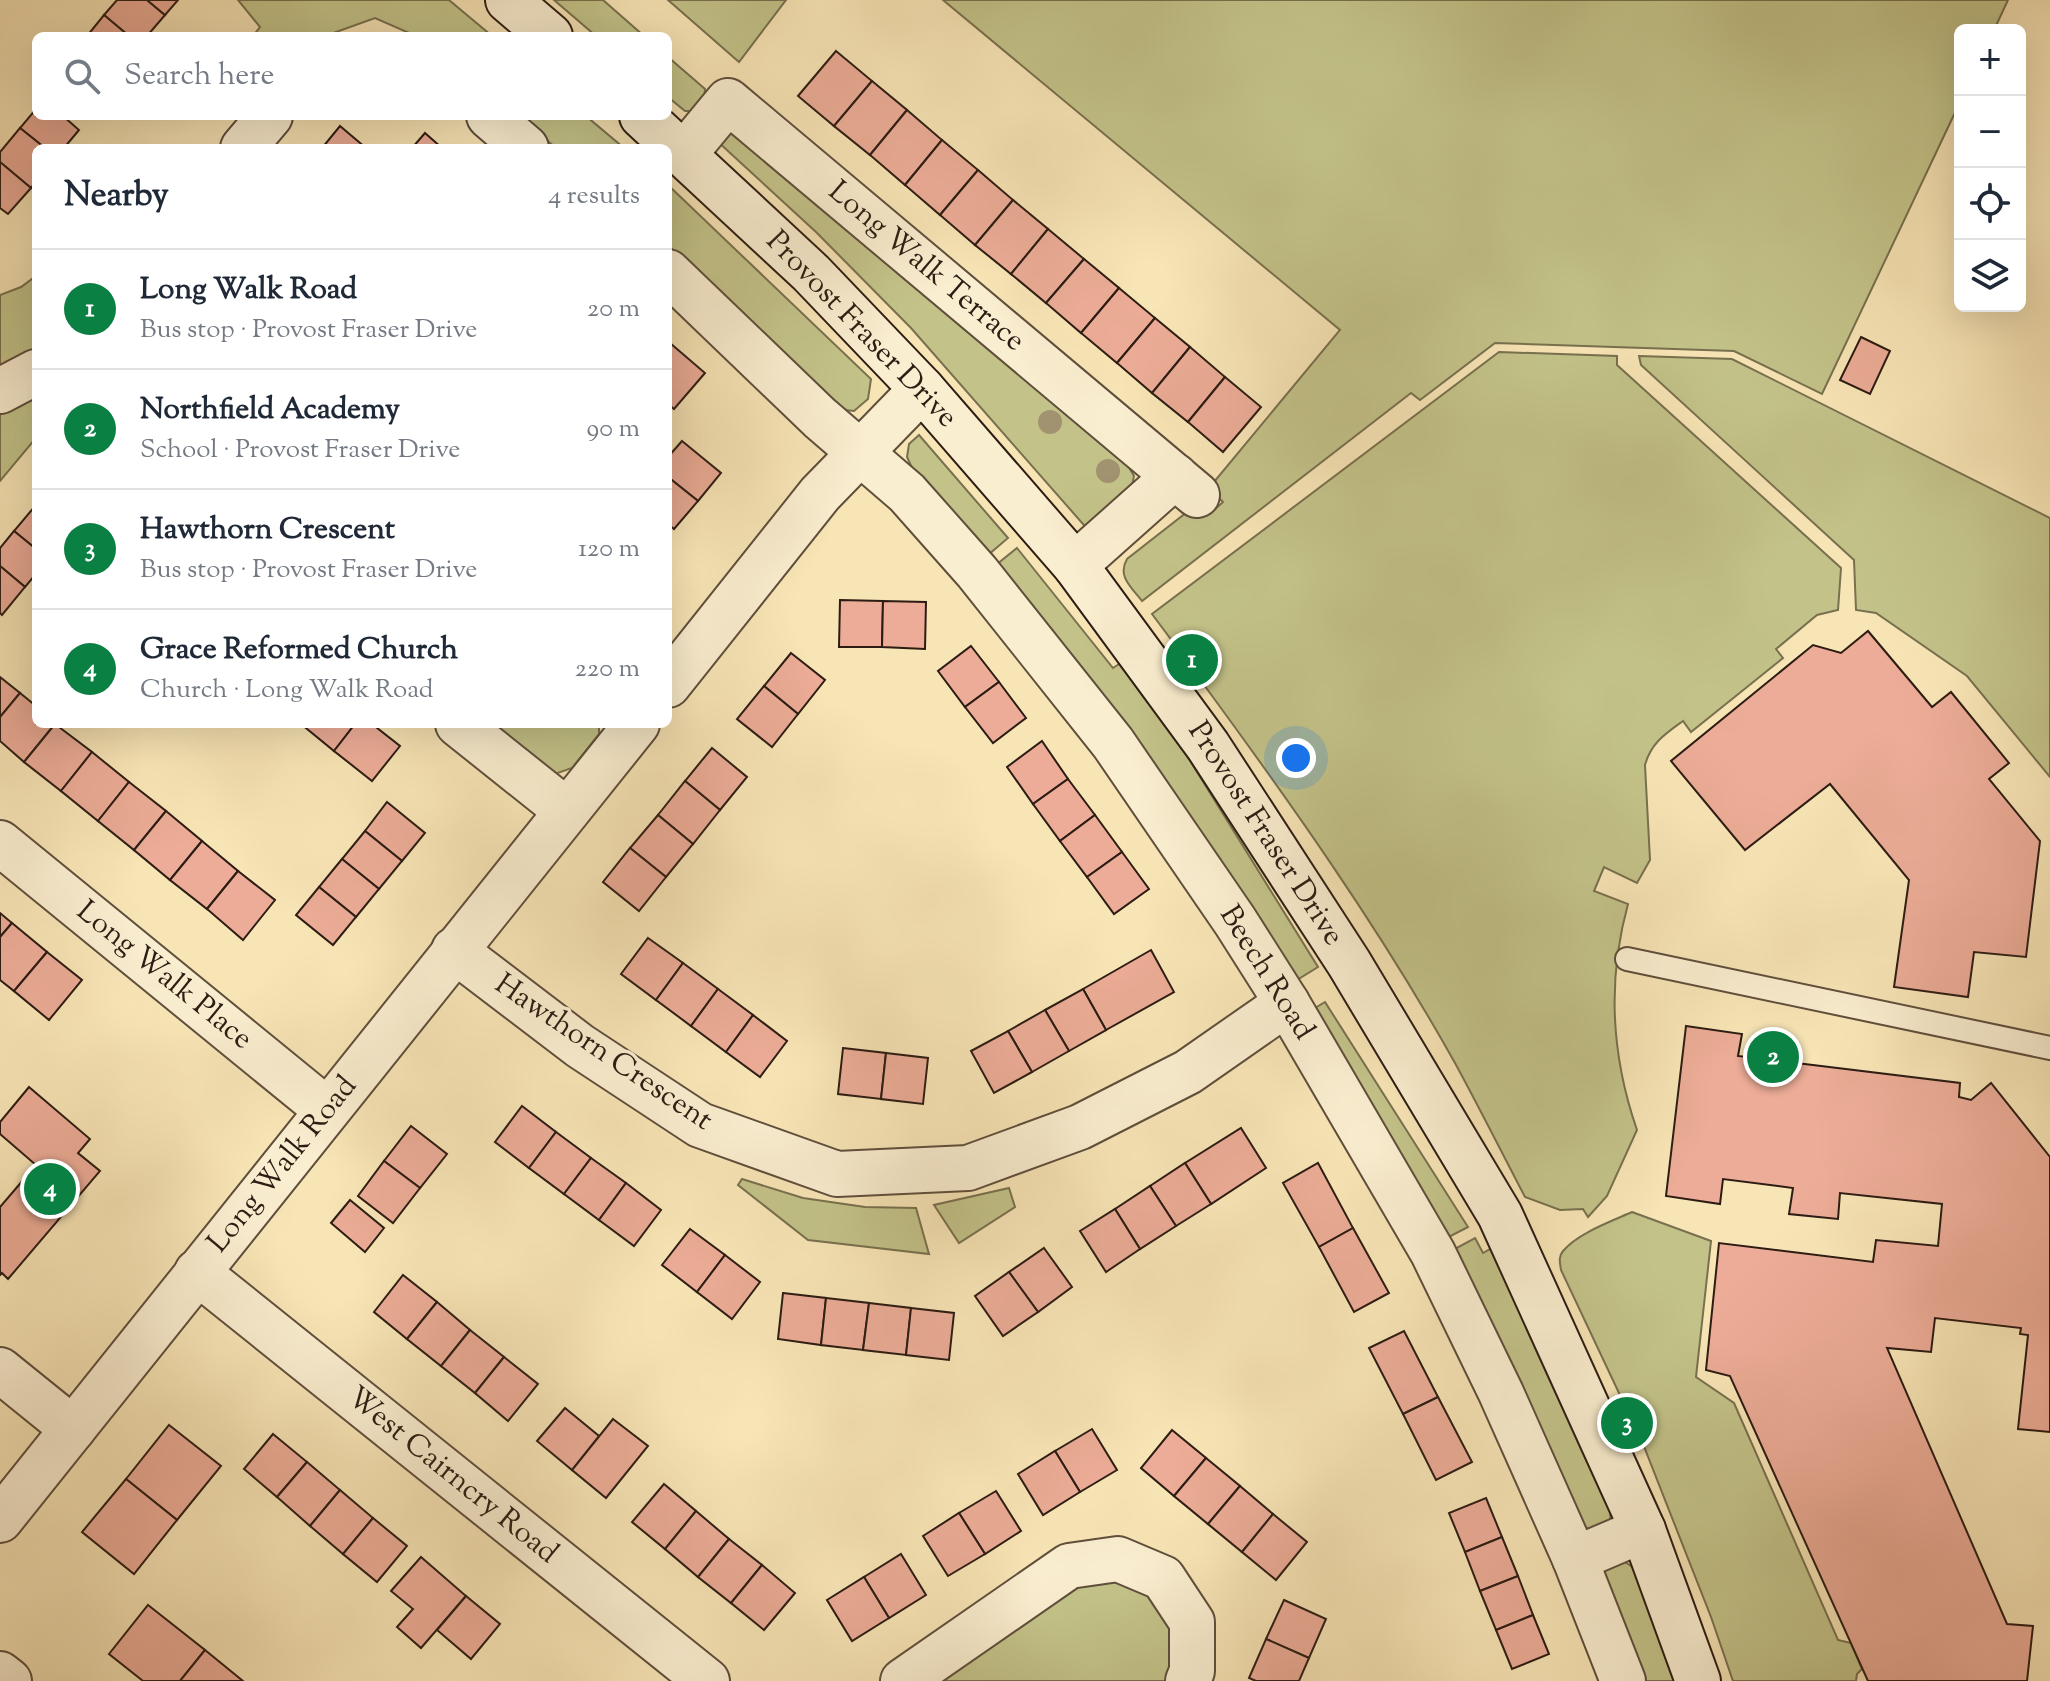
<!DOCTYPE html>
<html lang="en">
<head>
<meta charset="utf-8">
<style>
	:root { --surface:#fff; --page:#f6f6f7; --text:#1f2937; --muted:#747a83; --line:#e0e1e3; --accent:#0b8043 }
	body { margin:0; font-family:"Sorts Mill Goudy",serif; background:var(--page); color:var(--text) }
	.controls { position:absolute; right:24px; top:24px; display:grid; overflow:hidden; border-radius:12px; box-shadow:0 8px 32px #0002 }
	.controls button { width:72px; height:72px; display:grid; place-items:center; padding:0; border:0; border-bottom:2px solid var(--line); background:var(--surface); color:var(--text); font:40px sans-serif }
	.you { position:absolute; left:1296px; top:758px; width:28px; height:28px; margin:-20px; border:6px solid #fff; border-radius:50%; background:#1a73e8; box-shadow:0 0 0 12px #1a73e833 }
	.badge { display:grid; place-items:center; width:52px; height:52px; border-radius:50%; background:var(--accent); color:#fff; font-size:26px; font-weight:700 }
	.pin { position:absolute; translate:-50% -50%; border:4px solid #fff; box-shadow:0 2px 8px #0006 }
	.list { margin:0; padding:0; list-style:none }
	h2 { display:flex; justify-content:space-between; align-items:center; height:104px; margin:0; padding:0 32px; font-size:34px }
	h2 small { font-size:26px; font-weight:400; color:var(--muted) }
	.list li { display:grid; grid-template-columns:52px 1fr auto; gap:24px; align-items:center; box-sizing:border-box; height:120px; padding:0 32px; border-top:2px solid var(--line) }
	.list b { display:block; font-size:30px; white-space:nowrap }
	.list p { margin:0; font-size:26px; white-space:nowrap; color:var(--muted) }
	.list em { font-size:26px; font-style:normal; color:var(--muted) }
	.icon { flex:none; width:44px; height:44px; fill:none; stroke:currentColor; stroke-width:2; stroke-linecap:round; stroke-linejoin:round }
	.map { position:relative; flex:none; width:2050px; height:1681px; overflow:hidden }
	.search { position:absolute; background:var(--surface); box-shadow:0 8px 32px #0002; left:32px; top:32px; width:640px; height:88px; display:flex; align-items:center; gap:20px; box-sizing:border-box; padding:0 28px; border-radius:12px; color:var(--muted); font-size:30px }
	.panel { position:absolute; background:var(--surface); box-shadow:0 8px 32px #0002; left:32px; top:144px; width:640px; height:584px; border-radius:12px }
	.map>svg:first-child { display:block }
	.green { fill:#c3c389; stroke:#78704e; stroke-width:2 }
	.building { fill:#ecac97; stroke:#2c1c13; stroke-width:2 }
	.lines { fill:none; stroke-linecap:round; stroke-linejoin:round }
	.lane-casing { stroke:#5f4e3c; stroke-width:26 }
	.street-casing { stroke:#5f4e3c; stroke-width:48 }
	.secondary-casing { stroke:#2c1c13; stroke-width:48 }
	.lane { stroke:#faeed0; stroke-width:22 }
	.street { stroke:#faeed0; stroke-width:44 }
	.secondary { stroke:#faeed0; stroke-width:44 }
	.tree { fill:#a19270 }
	.labels { text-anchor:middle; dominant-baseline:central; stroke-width:7; stroke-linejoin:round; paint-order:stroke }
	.street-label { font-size:30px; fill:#2c1c13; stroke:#faeed0 }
</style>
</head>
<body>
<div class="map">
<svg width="2050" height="1681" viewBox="0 0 2050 1681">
	<rect width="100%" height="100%" fill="#f8e5b6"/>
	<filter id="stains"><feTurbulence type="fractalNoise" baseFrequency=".0025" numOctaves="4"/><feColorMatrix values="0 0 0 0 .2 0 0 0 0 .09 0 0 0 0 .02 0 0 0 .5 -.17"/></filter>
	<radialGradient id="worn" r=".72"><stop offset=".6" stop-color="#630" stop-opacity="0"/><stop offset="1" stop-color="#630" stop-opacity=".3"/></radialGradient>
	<g class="green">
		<polygon points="238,0 449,0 492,36 416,36 375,18 325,36 253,36 260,27"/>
		<polygon points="554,0 603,0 644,36 596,36"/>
		<polygon points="668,0 786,0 739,62"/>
		<path d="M943,0H2008L1994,30H1960V102L1822,394L1734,351L1495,343L1420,400L1411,393L1142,601C1131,587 1117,576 1127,559L1196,505L1212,512L1223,502L1209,488L1340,330Z"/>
		<polygon points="668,57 705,89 704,100 694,111 685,111 668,97"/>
		<polygon points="518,116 586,116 624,148 556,148"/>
		<polygon points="728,130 1122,455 1134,476 1130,497 1090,532 911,328 816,232 716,140"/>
		<polygon points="668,185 871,379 868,399 854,411 835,409 668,245"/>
		<polygon points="36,276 36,351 0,372 0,295 21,287"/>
		<path d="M1499,352L1617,356V365L1841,568L1838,610L1817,615L1776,649L1783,658L1691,732L1683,721C1665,734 1651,743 1645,765L1650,860L1637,883L1604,867L1594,891L1628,904C1607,980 1611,1055 1637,1130L1607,1196L1588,1217L1583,1209L1560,1210L1525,1197C1502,1153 1479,1107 1455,1063C1379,927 1288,799 1196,674L1203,667L1189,649L1182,654L1152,614Z"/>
		<polygon points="1639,356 1732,359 2050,518 2050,777 1967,676 1876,613 1856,610 1854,560 1641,365"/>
		<polygon points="36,399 36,438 0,481 0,410"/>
		<polygon points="919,435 1008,538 988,555 913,470 907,457 909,444"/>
		<polygon points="1017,548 1113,668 1122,662 1176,738 1318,967 1297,980 996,565"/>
		<polygon points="488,724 599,724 599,734 572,768 555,774"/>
		<polygon points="1325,1002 1468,1227 1445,1239 1315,1008"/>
		<polygon points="742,1179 803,1198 865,1207 916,1208 929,1254 808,1240 738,1185"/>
		<polygon points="1009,1188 1015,1207 959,1243 934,1205"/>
		<path d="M1632,1212L1711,1241L1696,1377L1734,1403L1838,1640L1851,1643L1862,1669L1857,1674L1856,1681H1733L1711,1617L1643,1444L1561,1270C1560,1263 1558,1257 1563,1251C1578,1233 1612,1221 1632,1212Z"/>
		<polygon points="1475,1238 1483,1253 1492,1248 1611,1509 1610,1521 1590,1530 1581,1524 1451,1251"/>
		<polygon points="1622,1560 1637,1570 1676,1681 1642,1681 1602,1578 1607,1566"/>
		<polygon points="1112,1578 1148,1595 1175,1631 1169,1681 929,1681 1081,1582"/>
	</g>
	<g class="building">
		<polygon points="117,0 147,0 165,15 147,36 129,36 104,15"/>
		<polygon points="147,0 178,0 165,15"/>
		<polygon points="104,15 129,36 87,36"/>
		<polygon points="836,51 872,81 834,126 798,96"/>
		<polygon points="872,81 907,110 870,155 834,126"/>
		<polygon points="36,109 36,116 63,116 79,130 64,148 45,148 20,128"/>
		<polygon points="907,110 942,140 905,185 870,155"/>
		<polygon points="340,126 366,148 322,148"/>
		<polygon points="20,128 45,148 36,148 36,181 31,188 0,162 0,152"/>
		<polygon points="425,133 442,148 412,148"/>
		<polygon points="942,140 978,170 940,215 905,185"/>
		<polygon points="0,162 31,188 8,214 0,208"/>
		<polygon points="978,170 1013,200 975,245 940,215"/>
		<polygon points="1013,200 1048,229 1011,274 975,245"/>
		<polygon points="1048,229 1084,259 1046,303 1011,274"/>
		<polygon points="1084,259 1119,288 1081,333 1046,303"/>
		<polygon points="1119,288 1155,318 1117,363 1081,333"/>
		<polygon points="1155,318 1190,347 1152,393 1117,363"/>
		<polygon points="1861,337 1890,351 1870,394 1840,380"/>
		<polygon points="670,343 705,373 674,409 668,404"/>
		<polygon points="1190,347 1225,377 1188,422 1152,393"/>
		<polygon points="1225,377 1261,407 1223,452 1188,422"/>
		<polygon points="682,441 721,473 698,501 668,477 668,457"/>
		<polygon points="668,477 698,501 674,529 668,524"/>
		<polygon points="36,505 36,549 14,531"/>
		<polygon points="14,531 36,549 36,574 25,587 0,566 0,548"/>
		<polygon points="0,566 25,587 2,615 0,613"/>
		<polygon points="840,600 883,601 882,647 839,647"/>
		<polygon points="883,601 926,602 925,649 882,647"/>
		<polygon points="1868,631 1932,707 1951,692 2009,763 1989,779 2040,841 2026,957 1974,952 1968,997 1894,987 1909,880 1830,784 1745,850 1671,761 1813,645 1841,653"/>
		<polygon points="971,646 999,682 965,707 938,671"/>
		<polygon points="791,653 825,680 798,714 764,686"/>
		<polygon points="0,677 20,693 0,717"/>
		<polygon points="999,682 1026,718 993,743 965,707"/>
		<polygon points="764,686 798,714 772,747 737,719"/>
		<polygon points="20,693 36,706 36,724 55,724 24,762 0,741 0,717"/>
		<polygon points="55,724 92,752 61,791 24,762"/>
		<polygon points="301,724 355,724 334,751"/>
		<polygon points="355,724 372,724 400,746 372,781 334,751"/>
		<polygon points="1042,741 1068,779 1033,804 1007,767"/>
		<polygon points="712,748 747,777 720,810 685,781"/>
		<polygon points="92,752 129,782 98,821 61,791"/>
		<polygon points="1068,779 1095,815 1060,841 1033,804"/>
		<polygon points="685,781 720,810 693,844 658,815"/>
		<polygon points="129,782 166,811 134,850 98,821"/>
		<polygon points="387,802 425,833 402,861 365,831"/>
		<polygon points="166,811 202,841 170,880 134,850"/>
		<polygon points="658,815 693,844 666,877 630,848"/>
		<polygon points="1095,815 1122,852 1087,877 1060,841"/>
		<polygon points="365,831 402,861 379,889 342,859"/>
		<polygon points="202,841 238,871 207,909 170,880"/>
		<polygon points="630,848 666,877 639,911 603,882"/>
		<polygon points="1122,852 1149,889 1114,914 1087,877"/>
		<polygon points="342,859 379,889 356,917 319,887"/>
		<polygon points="238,871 275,900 243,940 207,909"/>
		<polygon points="319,887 356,917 333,945 296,915"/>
		<polygon points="0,913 12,923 0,937"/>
		<polygon points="12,923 47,952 14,991 0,980 0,937"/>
		<polygon points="648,938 683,963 656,1000 621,974"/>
		<polygon points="1151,950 1174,992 1106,1030 1083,989"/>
		<polygon points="47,952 82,980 49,1020 14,991"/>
		<polygon points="683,963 718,989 691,1026 656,1000"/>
		<polygon points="718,989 753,1015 726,1052 691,1026"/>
		<polygon points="1083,989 1106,1030 1069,1051 1045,1010"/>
		<polygon points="1045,1010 1069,1051 1032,1072 1008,1031"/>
		<polygon points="753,1015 787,1041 760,1077 726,1052"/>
		<polygon points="1686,1026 1742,1034 1738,1056 1960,1083 1959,1097 1971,1100 1991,1083 2050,1157 2050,1432 2018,1429 2028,1335 2020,1334 2021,1328 1935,1318 1931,1352 1887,1348 2007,1624 2033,1626 2027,1681 1868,1681 1730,1376 1706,1370 1719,1243 1873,1262 1876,1240 1938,1246 1942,1204 1840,1193 1838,1219 1789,1214 1793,1188 1723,1179 1720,1204 1666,1196"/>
		<polygon points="1008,1031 1032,1072 994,1093 971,1051"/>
		<polygon points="843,1048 886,1053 881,1099 838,1094"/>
		<polygon points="886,1053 928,1058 923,1104 881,1099"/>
		<polygon points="29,1087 90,1139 78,1153 100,1171 8,1279 2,1273 0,1275 0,1207 36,1165 0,1134 0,1122"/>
		<polygon points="522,1106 556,1132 529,1168 495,1142"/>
		<polygon points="411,1126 447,1154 420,1188 384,1161"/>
		<polygon points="1241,1128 1266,1168 1211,1204 1185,1163"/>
		<polygon points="556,1132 591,1158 564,1194 529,1168"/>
		<polygon points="591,1158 626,1183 599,1220 564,1194"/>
		<polygon points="384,1161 420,1188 393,1223 358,1196"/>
		<polygon points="1185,1163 1211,1204 1176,1226 1150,1186"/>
		<polygon points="1318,1163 1353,1228 1319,1247 1283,1183"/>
		<polygon points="626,1183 661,1210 634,1246 599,1220"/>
		<polygon points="1150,1186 1176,1226 1140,1249 1115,1209"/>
		<polygon points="350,1200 384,1228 365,1252 331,1223"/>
		<polygon points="1115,1209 1140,1249 1106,1272 1080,1231"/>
		<polygon points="1353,1228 1389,1293 1354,1312 1319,1247"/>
		<polygon points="690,1229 725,1255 697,1292 662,1265"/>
		<polygon points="1044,1248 1072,1287 1038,1312 1009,1272"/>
		<polygon points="725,1255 760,1282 732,1319 697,1292"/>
		<polygon points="1009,1272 1038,1312 1003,1336 975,1296"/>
		<polygon points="403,1275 437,1302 407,1339 374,1312"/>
		<polygon points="783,1293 826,1298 821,1345 778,1339"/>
		<polygon points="826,1298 869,1303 863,1350 821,1345"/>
		<polygon points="437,1302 470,1330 441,1366 407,1339"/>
		<polygon points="869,1303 911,1308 906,1355 863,1350"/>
		<polygon points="911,1308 954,1313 949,1360 906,1355"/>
		<polygon points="470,1330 504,1357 475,1393 441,1366"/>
		<polygon points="1404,1331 1438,1397 1403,1414 1369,1348"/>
		<polygon points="504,1357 538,1384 508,1421 475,1393"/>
		<polygon points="1438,1397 1472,1462 1436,1480 1403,1414"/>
		<polygon points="565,1408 599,1436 572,1470 537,1441"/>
		<polygon points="613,1419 648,1446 606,1498 572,1470"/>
		<polygon points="169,1425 221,1466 177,1520 126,1479"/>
		<polygon points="1092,1429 1117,1470 1080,1492 1055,1451"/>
		<polygon points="1172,1430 1206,1458 1174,1496 1141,1468"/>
		<polygon points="273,1434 307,1462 277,1497 244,1469"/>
		<polygon points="1055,1451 1080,1492 1043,1515 1018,1474"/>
		<polygon points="1206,1458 1240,1486 1208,1524 1174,1496"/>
		<polygon points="307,1462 340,1490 310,1526 277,1497"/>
		<polygon points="126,1479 177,1520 134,1574 82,1532"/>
		<polygon points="664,1484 696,1511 665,1549 632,1522"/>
		<polygon points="1240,1486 1273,1514 1242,1552 1208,1524"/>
		<polygon points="340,1490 373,1518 343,1554 310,1526"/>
		<polygon points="996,1491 1021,1531 985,1554 959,1513"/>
		<polygon points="1486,1498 1502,1537 1465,1552 1449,1513"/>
		<polygon points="696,1511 729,1539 698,1577 665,1549"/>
		<polygon points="959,1513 985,1554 948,1576 923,1536"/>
		<polygon points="1273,1514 1307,1542 1276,1580 1242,1552"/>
		<polygon points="373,1518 407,1546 377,1582 343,1554"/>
		<polygon points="1502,1537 1518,1576 1480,1591 1465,1552"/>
		<polygon points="729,1539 762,1565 731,1603 698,1577"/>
		<polygon points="901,1554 926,1595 889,1618 864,1577"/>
		<polygon points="421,1557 466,1596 421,1648 397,1627 413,1609 391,1591"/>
		<polygon points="762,1565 795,1593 764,1630 731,1603"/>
		<polygon points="1518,1576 1533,1615 1496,1630 1480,1591"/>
		<polygon points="864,1577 889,1618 852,1641 827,1600"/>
		<polygon points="466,1596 500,1624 471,1659 437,1630"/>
		<polygon points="1284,1600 1326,1619 1309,1658 1266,1639"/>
		<polygon points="148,1605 205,1650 180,1681 143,1681 109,1654"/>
		<polygon points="1533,1615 1549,1654 1512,1669 1496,1630"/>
		<polygon points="1266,1639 1309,1658 1299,1681 1256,1681 1249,1678"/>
		<polygon points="205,1650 243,1681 180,1681"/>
	</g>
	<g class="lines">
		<defs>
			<polyline id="lane" points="1627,959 2050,1048"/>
			<g id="street">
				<polyline points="489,116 526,148"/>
				<polyline points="243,148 270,116"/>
				<polyline points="685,153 728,101 1197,495"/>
				<polyline points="668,272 820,418 907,493 977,572 1113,743 1235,921 1287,1003 1433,1253 1501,1393 1575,1559 1623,1681"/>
				<polyline points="0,391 36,372"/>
				<polyline points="1075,565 1175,476"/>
				<polyline points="668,685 820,494 922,389"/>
				<polyline points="458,724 567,811"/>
				<polyline points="0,843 327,1110"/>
				<polyline points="454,950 580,1046 700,1125 837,1174 968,1168 1080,1127 1188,1072 1287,1003"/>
				<polyline points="197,1272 707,1681"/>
				<polyline points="0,1370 73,1429"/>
				<polyline points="0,1520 637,724"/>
				<polyline points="1575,1559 1643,1530"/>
				<polyline points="0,1674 9,1681"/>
				<polyline points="903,1681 1069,1566 1118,1559 1163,1578 1192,1622 1192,1671 1188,1681"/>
			</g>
			<g id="secondary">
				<polyline points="508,0 550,36"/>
				<polyline points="642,116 811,273 922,389 1075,565 1208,746 1349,963 1500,1215 1643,1530 1698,1681"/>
			</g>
		</defs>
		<use href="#lane" class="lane-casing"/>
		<use href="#street" class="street-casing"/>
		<use href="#secondary" class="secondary-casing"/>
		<use href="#lane" class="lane"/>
		<use href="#street" class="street"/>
		<use href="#secondary" class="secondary"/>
	</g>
	<g class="tree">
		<circle cx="1050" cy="422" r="12"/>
		<circle cx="1108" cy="471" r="12"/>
	</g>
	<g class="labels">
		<g class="street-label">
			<text transform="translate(926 267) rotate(40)">Long Walk Terrace</text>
			<text transform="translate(861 330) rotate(46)">Provost Fraser Drive</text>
			<text transform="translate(1265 834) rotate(57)">Provost Fraser Drive</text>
			<text transform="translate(1266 973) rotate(58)">Beech Road</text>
			<text transform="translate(164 976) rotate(39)">Long Walk Place</text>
			<text transform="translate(603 1053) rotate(34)">Hawthorn Crescent</text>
			<text transform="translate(283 1165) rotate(-51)">Long Walk Road</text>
			<text transform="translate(452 1476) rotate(39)">West Cairncry Road</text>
		</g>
	</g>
	<rect width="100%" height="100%" filter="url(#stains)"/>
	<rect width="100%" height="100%" fill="url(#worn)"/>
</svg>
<div class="controls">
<button>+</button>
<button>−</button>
<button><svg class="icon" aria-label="locate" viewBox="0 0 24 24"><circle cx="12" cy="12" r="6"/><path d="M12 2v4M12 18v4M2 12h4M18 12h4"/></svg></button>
<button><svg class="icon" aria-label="layers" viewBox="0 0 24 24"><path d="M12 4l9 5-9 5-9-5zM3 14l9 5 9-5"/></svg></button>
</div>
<div class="you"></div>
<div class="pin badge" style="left:1192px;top:660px">1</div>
<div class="pin badge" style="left:1773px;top:1057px">2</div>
<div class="pin badge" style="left:1627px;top:1423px">3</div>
<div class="pin badge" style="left:50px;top:1189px">4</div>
<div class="search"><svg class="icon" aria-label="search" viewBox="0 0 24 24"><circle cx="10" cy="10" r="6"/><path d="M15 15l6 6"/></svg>Search here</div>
<section class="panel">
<h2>Nearby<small>4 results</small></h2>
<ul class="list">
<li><span class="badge">1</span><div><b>Long Walk Road</b><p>Bus stop · Provost Fraser Drive</p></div><em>20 m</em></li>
<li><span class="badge">2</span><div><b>Northfield Academy</b><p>School · Provost Fraser Drive</p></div><em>90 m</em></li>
<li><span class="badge">3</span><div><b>Hawthorn Crescent</b><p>Bus stop · Provost Fraser Drive</p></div><em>120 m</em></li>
<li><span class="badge">4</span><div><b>Grace Reformed Church</b><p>Church · Long Walk Road</p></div><em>220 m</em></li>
</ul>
</section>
</div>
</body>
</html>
